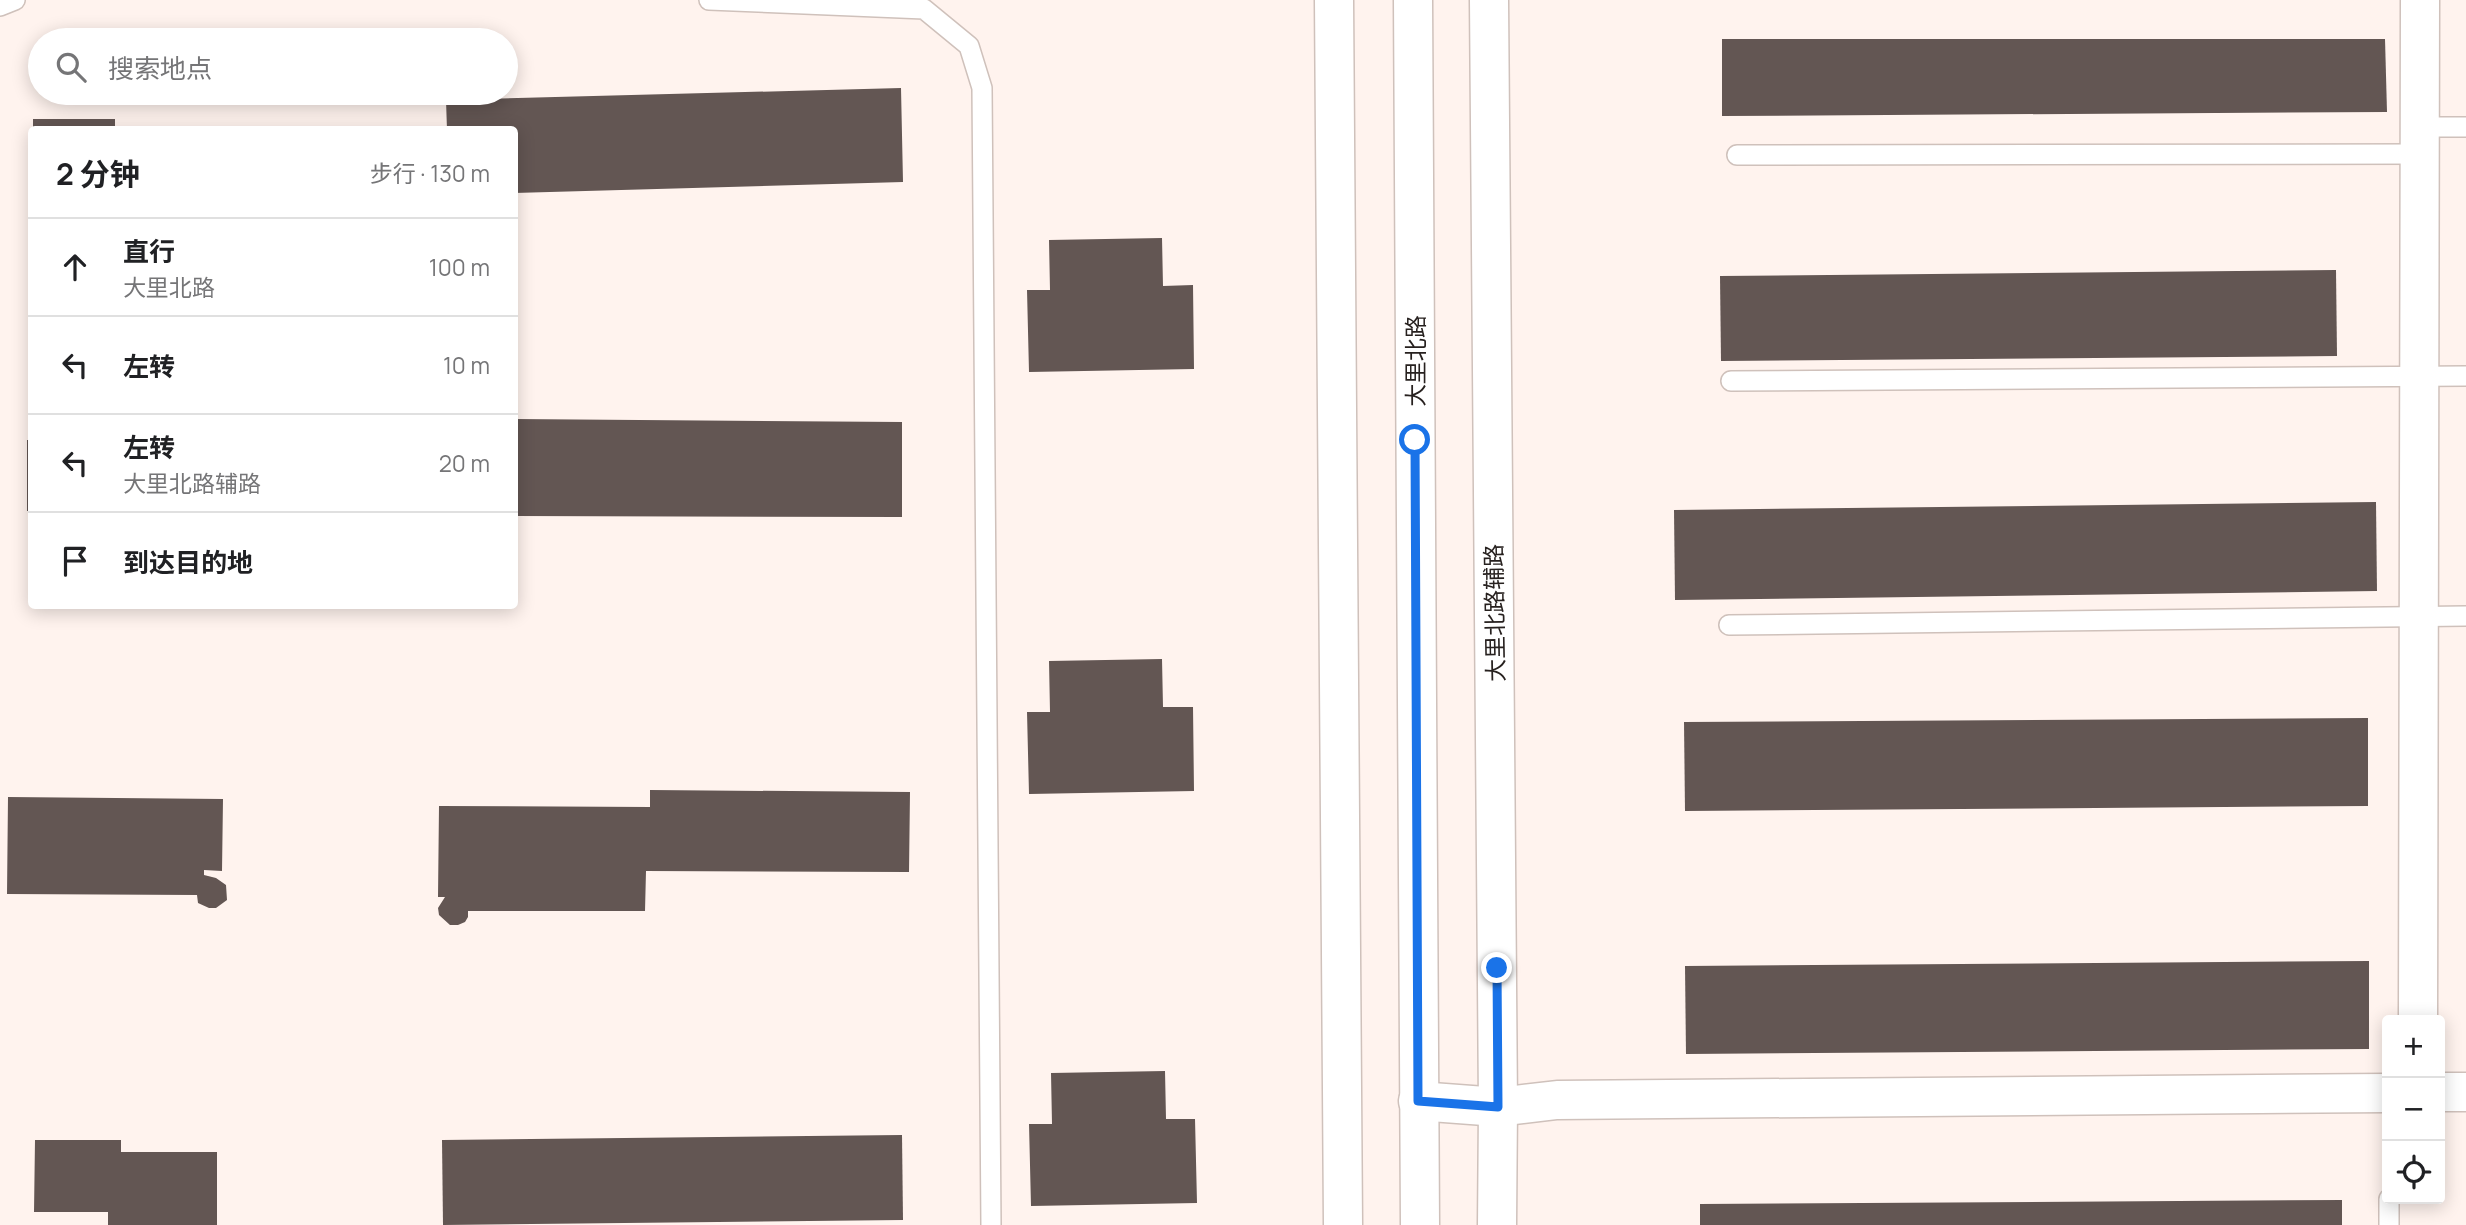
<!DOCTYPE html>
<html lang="zh">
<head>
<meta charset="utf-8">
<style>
	:root { --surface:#fff; --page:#f6f6f6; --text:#202124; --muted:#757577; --line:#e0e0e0 }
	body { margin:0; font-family:Manrope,"Noto Sans SC",sans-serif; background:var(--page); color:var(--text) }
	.controls { position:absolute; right:21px; bottom:21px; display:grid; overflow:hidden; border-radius:7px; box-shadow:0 4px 18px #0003 }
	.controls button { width:63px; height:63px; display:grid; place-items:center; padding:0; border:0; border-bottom:2px solid var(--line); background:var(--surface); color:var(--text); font:35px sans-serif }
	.stop { position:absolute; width:21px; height:21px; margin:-16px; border:5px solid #1a73e8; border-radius:50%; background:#fff }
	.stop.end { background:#1a73e8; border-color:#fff; box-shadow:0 2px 7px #0008 }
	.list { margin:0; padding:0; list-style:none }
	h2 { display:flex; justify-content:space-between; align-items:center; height:91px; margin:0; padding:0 28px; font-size:30px }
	h2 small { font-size:23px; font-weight:400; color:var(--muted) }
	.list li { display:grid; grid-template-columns:46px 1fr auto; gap:21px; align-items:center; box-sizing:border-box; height:98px; padding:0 28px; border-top:2px solid var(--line) }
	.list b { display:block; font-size:26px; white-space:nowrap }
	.list p { margin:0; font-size:23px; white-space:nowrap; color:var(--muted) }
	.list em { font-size:23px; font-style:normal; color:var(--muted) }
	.icon { flex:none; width:38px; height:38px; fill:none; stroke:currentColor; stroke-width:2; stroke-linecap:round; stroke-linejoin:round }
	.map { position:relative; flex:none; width:2466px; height:1225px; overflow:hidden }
	.search { position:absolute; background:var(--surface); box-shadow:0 4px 18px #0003; left:28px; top:28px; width:490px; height:77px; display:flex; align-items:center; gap:18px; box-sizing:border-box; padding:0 24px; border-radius:38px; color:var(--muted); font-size:26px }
	.panel { position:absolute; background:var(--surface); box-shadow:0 4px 18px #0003; left:28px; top:126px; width:490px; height:483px; border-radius:7px }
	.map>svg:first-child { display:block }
	.building { fill:#635653 }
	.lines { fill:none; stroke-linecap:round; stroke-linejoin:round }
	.lane-casing { stroke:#cfc1bb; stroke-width:22 }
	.street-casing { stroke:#cfc1bb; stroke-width:41 }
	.secondary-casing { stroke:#cfc1bb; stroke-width:41 }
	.lane { stroke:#fff; stroke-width:19 }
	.street { stroke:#fff; stroke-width:38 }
	.secondary { stroke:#fff; stroke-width:38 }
	.route { stroke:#1a73e8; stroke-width:9 }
	.labels { text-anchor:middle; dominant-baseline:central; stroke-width:7; stroke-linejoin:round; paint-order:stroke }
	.street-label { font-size:23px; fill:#27211f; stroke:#fff }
</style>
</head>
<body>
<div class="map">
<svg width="2466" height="1225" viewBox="0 0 2466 1225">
	<rect width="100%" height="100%" fill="#fff3ee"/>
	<g class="building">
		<polygon points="1722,39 2385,39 2387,112 1722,116"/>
		<polygon points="901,88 903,182 514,193 514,130 447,130 446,100"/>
		<rect x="33" y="119" width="82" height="11"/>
		<polygon points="1162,238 1163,286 1193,285 1194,369 1029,372 1027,290 1050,290 1049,240"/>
		<polygon points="2336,270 2337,356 1721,361 1720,276"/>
		<polygon points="514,419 902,422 902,517 514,516"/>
		<rect x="27" y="440" width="5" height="71"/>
		<polygon points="2376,502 2377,591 1675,600 1674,510"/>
		<polygon points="1162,659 1163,707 1193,707 1194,791 1029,794 1027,712 1050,712 1049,661"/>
		<polygon points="2368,718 2368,806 1685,811 1684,722"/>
		<polygon points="650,790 910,792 909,872 646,871 645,911 468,911 468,917 465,922 458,925 450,925 439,915 438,908 445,897 438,897 439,806 650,807"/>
		<polygon points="8,797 223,799 222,871 204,870 204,875 216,878 226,885 227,900 216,908 209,908 198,903 197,895 7,894"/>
		<polygon points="2369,961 2369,1049 1686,1054 1685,966"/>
		<polygon points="1165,1071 1166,1119 1195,1119 1197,1203 1031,1206 1029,1124 1052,1124 1051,1073"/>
		<polygon points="902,1135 903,1220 443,1225 442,1140"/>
		<polygon points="35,1140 121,1140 121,1152 217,1152 217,1225 108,1225 108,1212 34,1212"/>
		<polygon points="2342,1200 2342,1225 1700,1225 1700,1204"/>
	</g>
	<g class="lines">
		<defs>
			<g id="lane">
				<polyline points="709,0 924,9 969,46 982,88 991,1225"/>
				<polyline points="0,6 15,0"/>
				<polyline points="2420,127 2466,127"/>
				<polyline points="1737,155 2420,154"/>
				<polyline points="1731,381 2466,376"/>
				<polyline points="1729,625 2466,616"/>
				<polyline points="2389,1199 2389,1225"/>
			</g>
			<g id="street">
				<polyline points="1334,0 1343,1225"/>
				<polyline points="1489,0 1498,1107 1497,1225"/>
				<polyline points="2418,1020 2420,0"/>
				<polyline points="2440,1092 2466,1092"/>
				<polyline points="1418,1101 1498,1107 1557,1100 2387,1093"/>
			</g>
			<polyline id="secondary" points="1413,0 1420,1225"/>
		</defs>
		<use href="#lane" class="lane-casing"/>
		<use href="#street" class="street-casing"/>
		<use href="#secondary" class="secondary-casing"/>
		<use href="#lane" class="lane"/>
		<use href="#street" class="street"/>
		<use href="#secondary" class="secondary"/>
	</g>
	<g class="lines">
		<polyline class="route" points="1415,440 1418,1101 1498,1107 1497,968"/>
	</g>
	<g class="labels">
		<g class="street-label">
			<text transform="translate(1415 361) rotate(-90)">大里北路</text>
			<text transform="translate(1494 613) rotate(-91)">大里北路辅路</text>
		</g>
	</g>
</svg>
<div class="controls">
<button>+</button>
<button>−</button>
<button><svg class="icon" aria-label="locate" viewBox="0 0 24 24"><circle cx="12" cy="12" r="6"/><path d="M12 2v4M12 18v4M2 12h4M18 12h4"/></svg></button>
</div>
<div class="stop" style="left:1415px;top:440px"></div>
<div class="stop end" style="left:1497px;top:968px"></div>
<div class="search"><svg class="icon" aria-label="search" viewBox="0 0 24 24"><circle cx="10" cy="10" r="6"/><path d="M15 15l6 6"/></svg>搜索地点</div>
<section class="panel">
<h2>2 分钟<small>步行 · 130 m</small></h2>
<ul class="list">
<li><svg class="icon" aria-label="ahead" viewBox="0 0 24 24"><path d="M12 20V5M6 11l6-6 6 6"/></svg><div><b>直行</b><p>大里北路</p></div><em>100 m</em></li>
<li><svg class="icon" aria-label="left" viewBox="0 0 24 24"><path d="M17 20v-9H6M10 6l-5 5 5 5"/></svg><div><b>左转</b></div><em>10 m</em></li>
<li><svg class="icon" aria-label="left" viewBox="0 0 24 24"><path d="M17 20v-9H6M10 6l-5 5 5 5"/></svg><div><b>左转</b><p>大里北路辅路</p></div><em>20 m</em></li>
<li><svg class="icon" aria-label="arrive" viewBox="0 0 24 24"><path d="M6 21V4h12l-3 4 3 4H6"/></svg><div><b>到达目的地</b></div></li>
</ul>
</section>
</div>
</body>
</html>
